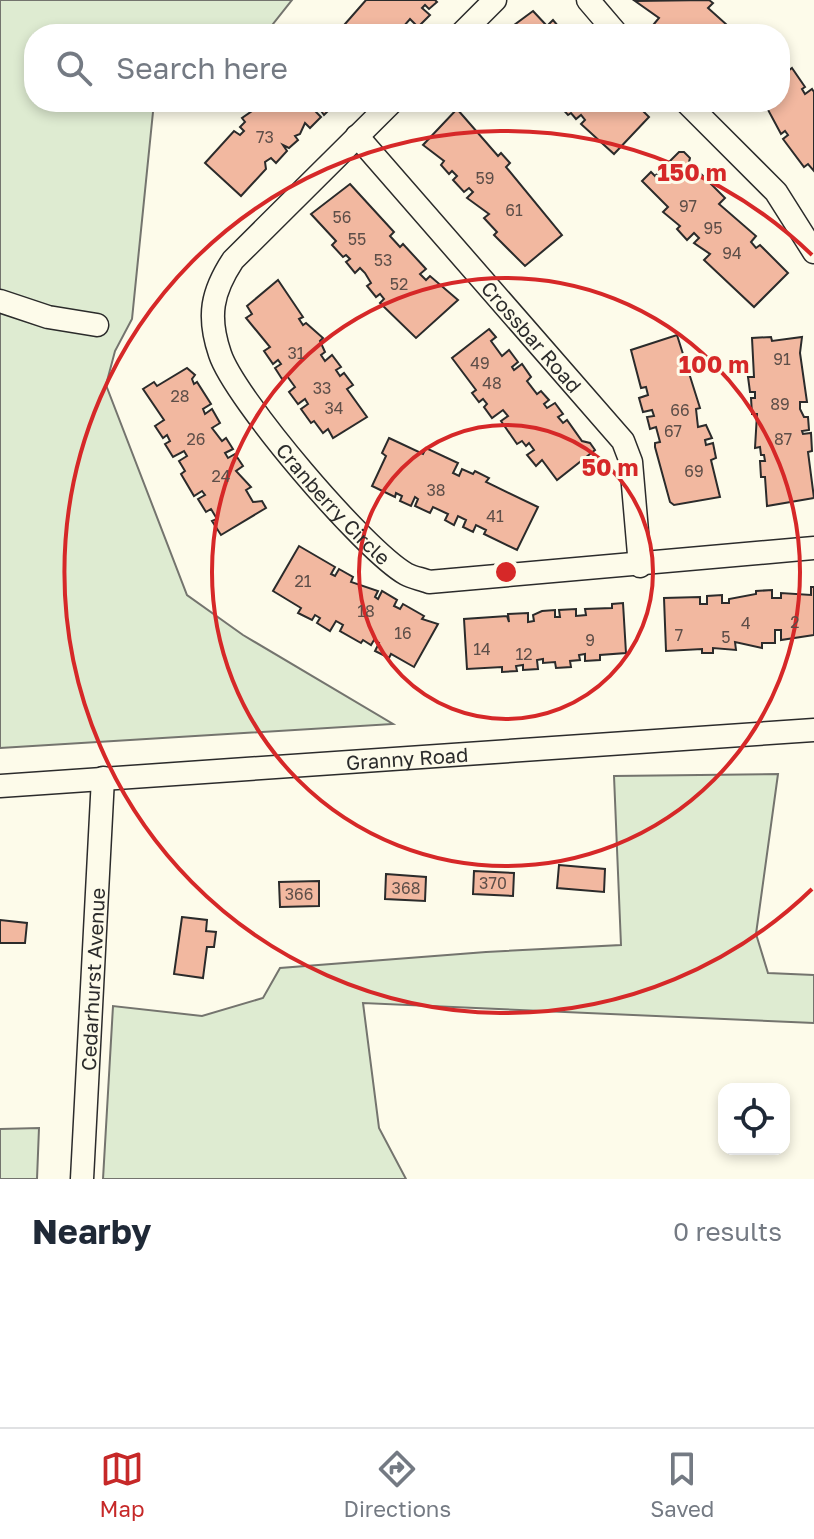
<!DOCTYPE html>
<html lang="en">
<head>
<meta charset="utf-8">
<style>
	:root { --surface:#fff; --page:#f2f2f3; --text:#1f2937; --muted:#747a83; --line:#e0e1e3; --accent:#c62828 }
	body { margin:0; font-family:"Golos Text",sans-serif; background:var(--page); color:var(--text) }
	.controls { position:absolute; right:24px; bottom:24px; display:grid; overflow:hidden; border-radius:16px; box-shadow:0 4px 12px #0003 }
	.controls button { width:72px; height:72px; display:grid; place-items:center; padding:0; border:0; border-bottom:2px solid var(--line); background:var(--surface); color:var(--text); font:40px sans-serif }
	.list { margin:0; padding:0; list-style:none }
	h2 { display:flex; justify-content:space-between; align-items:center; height:104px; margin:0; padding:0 32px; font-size:34px }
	h2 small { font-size:26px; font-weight:400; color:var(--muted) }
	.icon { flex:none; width:44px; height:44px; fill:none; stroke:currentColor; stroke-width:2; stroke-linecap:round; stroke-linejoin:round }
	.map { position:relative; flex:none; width:814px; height:1179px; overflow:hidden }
	.search { position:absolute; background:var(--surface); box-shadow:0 4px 12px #0003; left:24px; right:24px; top:24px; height:88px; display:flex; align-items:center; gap:20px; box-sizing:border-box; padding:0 28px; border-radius:32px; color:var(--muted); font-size:30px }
	.sheet { height:248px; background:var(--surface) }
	nav { display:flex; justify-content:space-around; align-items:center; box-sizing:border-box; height:112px; border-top:2px solid var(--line); background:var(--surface); font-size:22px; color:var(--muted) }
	nav a { display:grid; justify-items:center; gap:4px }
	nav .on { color:var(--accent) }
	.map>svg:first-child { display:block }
	.green { fill:#deebd1; stroke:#74746e; stroke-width:2 }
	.building { fill:#f2b8a0; stroke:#2b2b2b; stroke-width:2 }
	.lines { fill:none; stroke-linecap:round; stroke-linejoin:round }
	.minor-casing { stroke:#2b2b2b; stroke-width:25 }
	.minor { stroke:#fdfbea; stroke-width:22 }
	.ring { fill:none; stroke:#d62828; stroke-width:4 }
	.labels { text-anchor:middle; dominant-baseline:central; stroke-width:6; stroke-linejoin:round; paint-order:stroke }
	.number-label { font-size:16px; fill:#5d4e48 }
	.street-label { font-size:20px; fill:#2b2b2b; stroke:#fdfbea }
	.centre { fill:#d62828; stroke:#fdfbea; stroke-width:4 }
	.ring-label { font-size:24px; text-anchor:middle; font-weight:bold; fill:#d62828; stroke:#fdfbea; stroke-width:6; stroke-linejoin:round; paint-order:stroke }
</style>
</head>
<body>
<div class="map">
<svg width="814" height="1179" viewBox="0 0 814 1179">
	<rect width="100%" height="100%" fill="#fdfbea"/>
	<g class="green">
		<polygon points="0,0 292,0 265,34 34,34 34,102 154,102 132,319 115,351 106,385 187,595 243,635 393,724 0,748"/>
		<polygon points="778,774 756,934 768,973 814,975 814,1023 363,1003 379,1128 406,1179 103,1179 113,1006 202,1016 263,998 280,968 486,952 621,945 614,776"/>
		<polygon points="39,1128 37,1179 0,1179 0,1129"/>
	</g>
	<g class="building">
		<polygon points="366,0 435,0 437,2 429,9 425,5 422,8 430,15 418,27 410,19 403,27 408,31 405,34 355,34 345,24"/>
		<polygon points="709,0 713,3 708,8 737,34 675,34 671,30 665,34 654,24 659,18 635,1"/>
		<polygon points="533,11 547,26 553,20 564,33 502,34"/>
		<polygon points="792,68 805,87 802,89 805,94 812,89 814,92 814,171 808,164 804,167 783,139 788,135 785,131 781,134 766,106 768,102 780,102 780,84 783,81 780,77"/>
		<polygon points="265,102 269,106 273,102 337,102 324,115 319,108 316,112 321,117 310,128 305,123 300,134 295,136 298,140 289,148 283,145 287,151 276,163 271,158 265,162 266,169 241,196 205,163 234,131 240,135 244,131 240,127 245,122 242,118"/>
		<polygon points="561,102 634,102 649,117 614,154 581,124 585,120 581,115 576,119 571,113 568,115 558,104"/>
		<polygon points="457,109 498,156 501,153 510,163 506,167 562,235 525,266 494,235 497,232 484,218 489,214 467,198 473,192 469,188 464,192 453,180 457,176 452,171 449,174 441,165 444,161 423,145"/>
		<polygon points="679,152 684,152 690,158 689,162 725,198 719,204 756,236 751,242 756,248 760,245 788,273 754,307 704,260 710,254 694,243 699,238 694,233 687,240 677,229 680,226 663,212 668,207 642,181 651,172 655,176"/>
		<polygon points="350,184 394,232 390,236 400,247 403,244 426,269 420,274 426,280 430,276 458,300 416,338 380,303 384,299 380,294 376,297 367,286 371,283 365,273 360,268 355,273 346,262 350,259 346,255 343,257 332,245 336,241 311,214"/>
		<polygon points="278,280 303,317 299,319 303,325 306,323 323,338 320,341 325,352 321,355 325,361 332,355 341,367 336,370 340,376 344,373 353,385 347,389 367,417 333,438 328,429 323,433 314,421 311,423 301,409 308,404 305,399 298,404 289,392 295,387 287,376 282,379 275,368 281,364 278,360 273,364 264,351 270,347 246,318 252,314 247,306"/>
		<polygon points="489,329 496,337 491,341 502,356 509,350 518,362 512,367 514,370 522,364 531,377 527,381 537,394 541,391 549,400 544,404 547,408 555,403 563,414 558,417 563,423 567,420 582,441 590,443 595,450 557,480 542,460 536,466 527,455 534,450 529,443 526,446 522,441 517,444 501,421 508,416 503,410 492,418 484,407 487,404 483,399 479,402 472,393 476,390 452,358"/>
		<polygon points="677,335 700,408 696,409 698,427 706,425 712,438 705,440 706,445 713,443 716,458 711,460 720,497 674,505 670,502 655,447 655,443 660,442 656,427 650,429 647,417 654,416 652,410 643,412 639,398 648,395 646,387 641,388 631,350"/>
		<polygon points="771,337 772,341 802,337 800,353 807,402 800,402 800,409 804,417 808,417 809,430 802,431 803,434 811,433 812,451 808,452 814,498 767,506 765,477 761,477 760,461 765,461 764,455 761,455 760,447 755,448 757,414 752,414 751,398 755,398 755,392 750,392 748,377 754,377 752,338"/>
		<polygon points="187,368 195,375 192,379 194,384 197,382 211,404 203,409 205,414 212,409 220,423 212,428 222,441 226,438 233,449 225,453 228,458 235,454 243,466 236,471 251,487 246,490 253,502 262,501 266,508 221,535 212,521 217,519 211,509 206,512 198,499 205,495 202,491 194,496 181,474 185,471 179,461 187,456 184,451 173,457 165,444 170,441 167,435 163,438 155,426 164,420 143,389 154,382 157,386"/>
		<polygon points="389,438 423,454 426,448 458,463 453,473 459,476 462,469 473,474 475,471 489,478 486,482 538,507 517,550 484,534 486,530 476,525 473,532 463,527 466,520 458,516 454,525 445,520 448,514 433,507 430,513 415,506 418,499 415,497 411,506 400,501 402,496 396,493 395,497 372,486 386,456 382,453"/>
		<polygon points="299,546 335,567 331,574 335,576 339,569 353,577 351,582 378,591 375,597 378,599 382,591 397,600 394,606 400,609 403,604 424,616 422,619 438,624 414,667 391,654 389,658 375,651 379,643 374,640 371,645 363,640 361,643 340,631 343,625 336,621 330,631 317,623 320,618 315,615 312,620 298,613 301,608 273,591"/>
		<polygon points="811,587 814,587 814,635 781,640 781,630 775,630 775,643 762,643 762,648 735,642 736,650 713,648 713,653 702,653 702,649 666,651 664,598 700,597 700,604 707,604 707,596 722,595 722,603 729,603 729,599 756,594 756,591 772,590 772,598 781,598 781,593 811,595"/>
		<polygon points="623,603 626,653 600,655 600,660 585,661 585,654 579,655 580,660 570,661 571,667 556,668 555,662 543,663 543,659 537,660 538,669 523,670 523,665 516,666 517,671 502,672 502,667 467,669 464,619 507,616 509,622 508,614 528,613 528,622 534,621 533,615 542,611 555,610 555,617 560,617 559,610 576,609 576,616 586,615 585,609 612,608 612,604"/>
		<polygon points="559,865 605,869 604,892 557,888"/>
		<polygon points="474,871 514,873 513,896 473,894"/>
		<polygon points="386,874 426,877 425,901 385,899"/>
		<polygon points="319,881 319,906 280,907 279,882"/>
		<polygon points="182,917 207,920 206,931 216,932 214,947 207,947 203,978 174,974"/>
		<polygon points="0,920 27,923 25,943 0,943"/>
	</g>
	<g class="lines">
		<defs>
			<g id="minor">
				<polyline points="588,0 617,34"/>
				<polyline points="461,34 495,0"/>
				<path id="s1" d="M392,102L233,260C212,292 207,316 220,354C235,399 364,550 406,574C413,578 422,579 429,582L814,548"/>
				<polyline points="686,102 776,192 814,252"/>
				<path id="s2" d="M357,136L623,441L631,462L640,566"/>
				<polyline points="0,301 48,317 97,325"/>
				<path id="s3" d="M0,786L814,730"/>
				<path id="s4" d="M82,1179L103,778"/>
			</g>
		</defs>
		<use href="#minor" class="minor-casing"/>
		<use href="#minor" class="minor"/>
	</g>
	<g class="ring">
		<circle cx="506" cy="572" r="147"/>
		<circle cx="506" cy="572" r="294"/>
		<path d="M812 889A441 441 0 1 1 812 255"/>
	</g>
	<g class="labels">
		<g class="number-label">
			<text x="265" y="137">73</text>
			<text x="485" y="178">59</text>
			<text x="688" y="206">97</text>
			<text x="514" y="210">61</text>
			<text x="342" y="217">56</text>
			<text x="713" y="228">95</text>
			<text x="357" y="239">55</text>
			<text x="732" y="253">94</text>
			<text x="383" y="260">53</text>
			<text x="399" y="284">52</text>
			<text x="296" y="353">31</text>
			<text x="782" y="359">91</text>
			<text x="480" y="363">49</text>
			<text x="492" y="383">48</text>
			<text x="322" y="388">33</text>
			<text x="180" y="396">28</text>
			<text x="780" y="404">89</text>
			<text x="334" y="408">34</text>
			<text x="680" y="410">66</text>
			<text x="673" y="431">67</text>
			<text x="196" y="439">26</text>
			<text x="783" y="439">87</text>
			<text x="694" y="471">69</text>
			<text x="221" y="476">24</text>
			<text x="436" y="490">38</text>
			<text x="495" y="516">41</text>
			<text x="303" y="581">21</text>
			<text x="366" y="611">18</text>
			<text x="795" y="622">2</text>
			<text x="746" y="623">4</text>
			<text x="403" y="633">16</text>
			<text x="679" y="635">7</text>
			<text x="726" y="637">5</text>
			<text x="590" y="640">9</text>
			<text x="482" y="649">14</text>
			<text x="524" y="654">12</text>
			<text x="493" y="883">370</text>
			<text x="406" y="888">368</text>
			<text x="299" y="894">366</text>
		</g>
		<g class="street-label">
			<text stroke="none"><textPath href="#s2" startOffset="266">Crossbar Road</textPath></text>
			<text stroke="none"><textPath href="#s1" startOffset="512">Cranberry Circle</textPath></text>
			<text stroke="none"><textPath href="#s3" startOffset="408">Granny Road</textPath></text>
			<text stroke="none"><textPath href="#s4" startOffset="200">Cedarhurst Avenue</textPath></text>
		</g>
	</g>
	<circle cx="506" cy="572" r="12" class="centre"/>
	<g class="ring-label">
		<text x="692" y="181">150 m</text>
		<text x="714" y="373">100 m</text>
		<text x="610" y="476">50 m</text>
	</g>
</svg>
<div class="controls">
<button><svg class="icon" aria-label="locate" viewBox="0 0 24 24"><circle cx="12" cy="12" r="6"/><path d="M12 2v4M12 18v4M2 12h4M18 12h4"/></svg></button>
</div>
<div class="search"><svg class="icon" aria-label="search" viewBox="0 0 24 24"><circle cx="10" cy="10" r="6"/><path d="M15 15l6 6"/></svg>Search here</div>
</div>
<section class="sheet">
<h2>Nearby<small>0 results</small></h2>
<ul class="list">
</ul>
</section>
<nav>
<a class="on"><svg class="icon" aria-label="map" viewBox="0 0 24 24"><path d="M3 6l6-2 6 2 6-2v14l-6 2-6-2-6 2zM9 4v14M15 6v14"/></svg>Map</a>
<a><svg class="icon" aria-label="directions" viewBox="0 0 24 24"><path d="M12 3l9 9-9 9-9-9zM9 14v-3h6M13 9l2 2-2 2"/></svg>Directions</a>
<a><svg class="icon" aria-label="saved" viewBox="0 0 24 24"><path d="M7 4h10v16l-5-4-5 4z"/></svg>Saved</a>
</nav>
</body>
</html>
